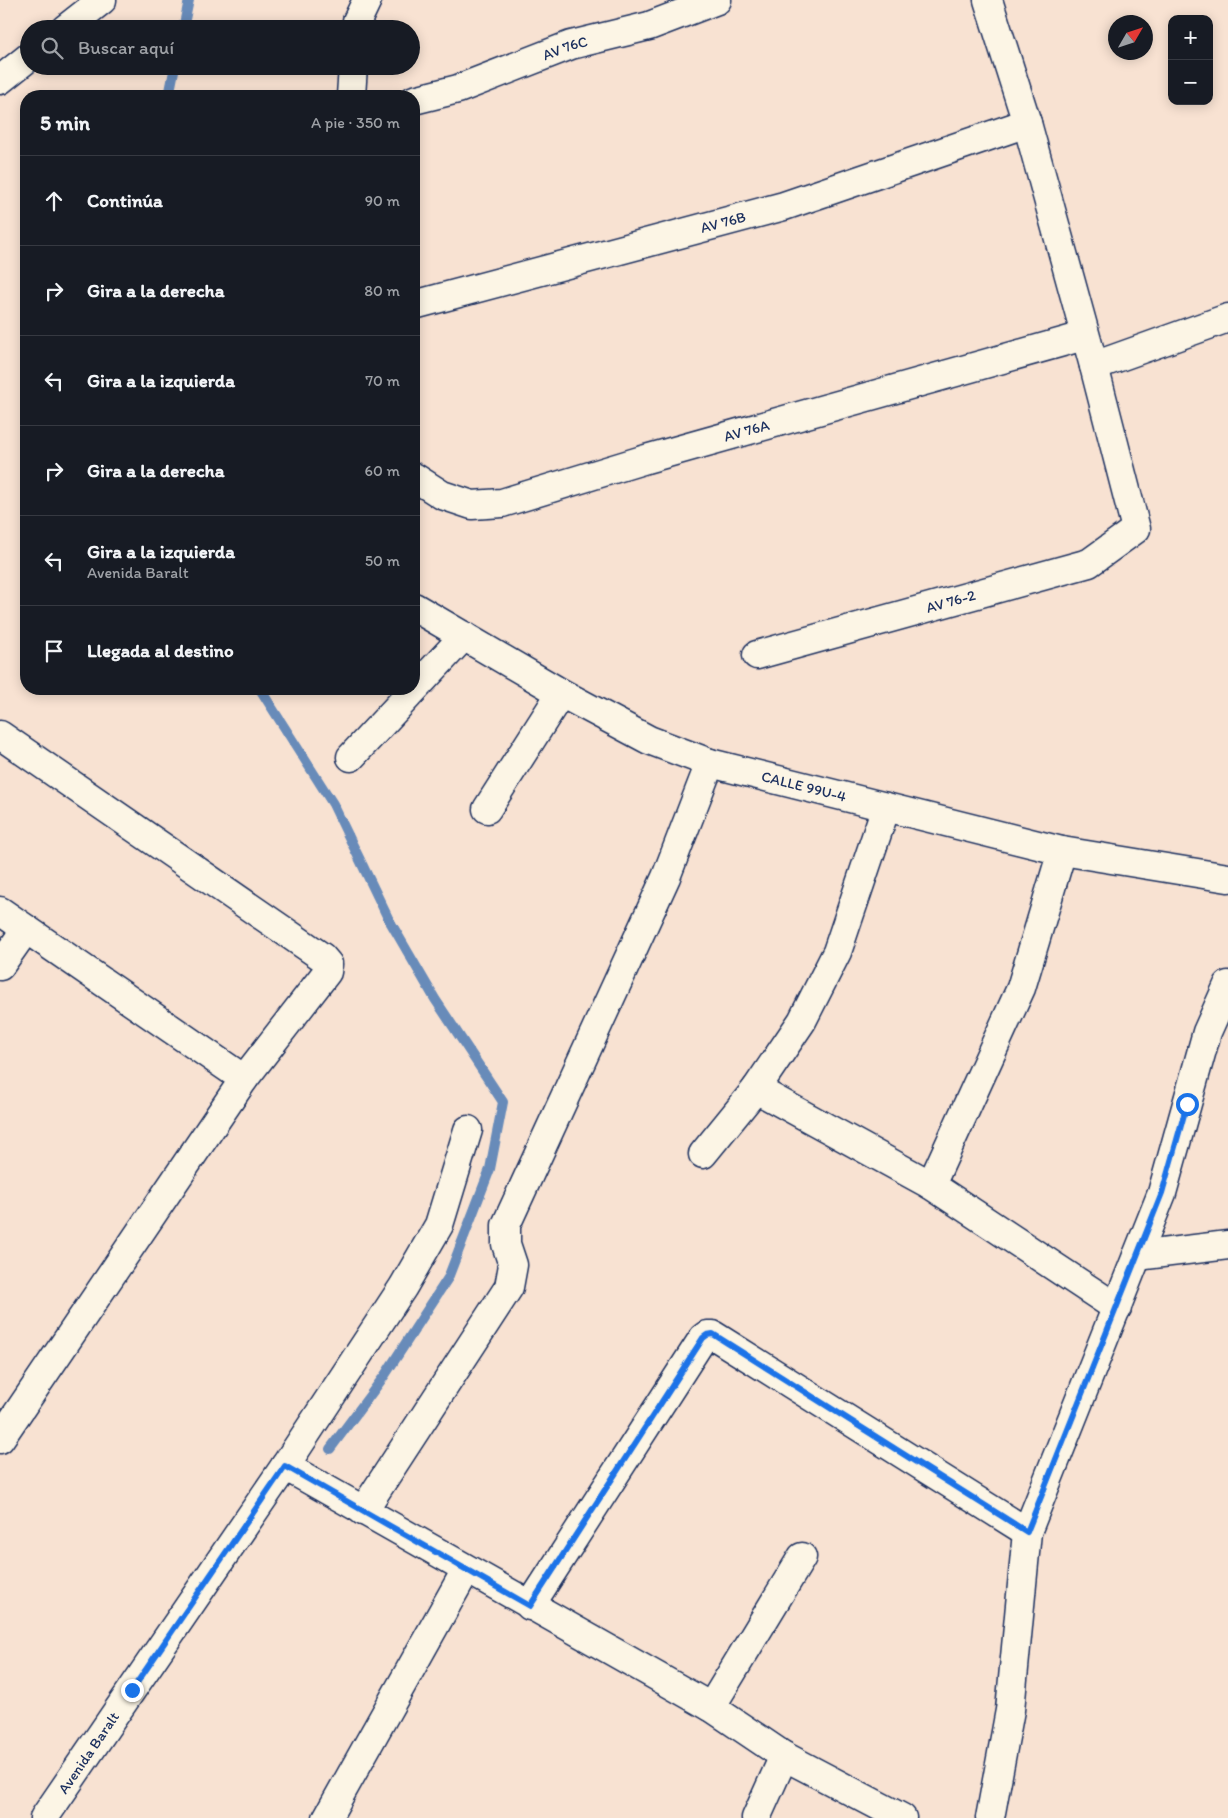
<!DOCTYPE html>
<html lang="es">
<head>
<meta charset="utf-8">
<style>
	:root { --surface:#171b24; --page:#242831; --text:#f1f3f6; --muted:#9ea1a6; --line:#363941 }
	body { margin:0; font-family:Itim,sans-serif; background:var(--page); color:var(--text) }
	.controls { position:absolute; right:15px; top:15px; display:grid; overflow:hidden; border-radius:10px; box-shadow:0 2px 12px #0003 }
	.controls button { width:45px; height:45px; display:grid; place-items:center; padding:0; border:0; border-bottom:1px solid var(--line); background:var(--surface); color:var(--text); font:25px sans-serif }
	.compass { position:absolute; left:1108px; top:15px; width:45px; height:45px; border-radius:50%; background:var(--surface); box-shadow:0 2px 12px #0003; rotate:51deg }
	.stop { position:absolute; width:15px; height:15px; margin:-11px; border:4px solid #1a73e8; border-radius:50%; background:#fff }
	.stop.end { background:#1a73e8; border-color:#fff; box-shadow:0 1px 5px #0008 }
	.list { margin:0; padding:0; list-style:none }
	h2 { display:flex; justify-content:space-between; align-items:center; height:65px; margin:0; padding:0 20px; font-size:21px }
	h2 small { font-size:16px; font-weight:400; color:var(--muted) }
	.list li { display:grid; grid-template-columns:32px 1fr auto; gap:15px; align-items:center; box-sizing:border-box; height:90px; padding:0 20px; border-top:1px solid var(--line) }
	.list b { display:block; font-size:19px; white-space:nowrap }
	.list p { margin:0; font-size:16px; white-space:nowrap; color:var(--muted) }
	.list em { font-size:16px; font-style:normal; color:var(--muted) }
	.icon { flex:none; width:28px; height:28px; fill:none; stroke:currentColor; stroke-width:2; stroke-linecap:round; stroke-linejoin:round }
	.map { position:relative; flex:none; width:1228px; height:1818px; overflow:hidden }
	.search { position:absolute; background:var(--surface); box-shadow:0 2px 12px #0003; left:20px; top:20px; width:400px; height:55px; display:flex; align-items:center; gap:12px; box-sizing:border-box; padding:0 18px; border-radius:28px; color:var(--muted); font-size:19px }
	.panel { position:absolute; background:var(--surface); box-shadow:0 2px 12px #0003; left:20px; top:90px; width:400px; height:605px; border-radius:20px }
	.map>svg:first-child { display:block }
	.lines { fill:none; stroke-linecap:round; stroke-linejoin:round }
	.stream { stroke:#688bb9; stroke-width:10 }
	.street-casing { stroke:#1b2f5e; stroke-width:31 }
	.street { stroke:#fcf5e5; stroke-width:28 }
	.route { stroke:#1a73e8; stroke-width:6 }
	.labels { text-anchor:middle; dominant-baseline:central; stroke-width:4; stroke-linejoin:round; paint-order:stroke }
	.street-label { font-size:15px; fill:#1b2f5e; stroke:#fcf5e5 }
</style>
</head>
<body>
<div class="map">
<svg width="1228" height="1818" viewBox="0 0 1228 1818">
	<rect width="100%" height="100%" fill="#f8e2d2"/>
	<filter id="ink" filterUnits="userSpaceOnUse"><feTurbulence type="fractalNoise" baseFrequency=".02" numOctaves="2"/><feDisplacementMap in="SourceGraphic" scale="10" xChannelSelector="R" yChannelSelector="G"/><feConvolveMatrix kernelMatrix="1 2 1 2 8 2 1 2 1" color-interpolation-filters="sRGB"/></filter>
	<g filter="url(#ink)">
		<g class="lines">
			<g class="stream">
				<polyline points="183,29 189,0"/>
				<polyline points="169,96 175,66"/>
				<polyline points="260,689 333,804 388,918 435,999 503,1102 490,1169 448,1278 385,1375 330,1449"/>
			</g>
			<defs>
				<g id="street">
					<polyline points="65,29 102,0"/>
					<polyline points="356,29 357,21 367,0"/>
					<polyline points="0,80 29,57"/>
					<polyline points="351,96 353,66"/>
					<path id="s1" d="M414,100L458,89L571,45L649,26L717,0"/>
					<path id="s2" d="M414,305L784,206L1027,123"/>
					<polyline points="1094,366 1228,318"/>
					<path id="s3" d="M414,477L442,495L472,505L502,503L646,459L1084,336"/>
					<path id="s4" d="M414,607L561,693L649,740L710,763L1062,851L1228,878"/>
					<path id="s5" d="M757,655L1089,563L1136,529L1094,366L1027,123L988,0"/>
					<polyline points="0,735 322,957 328,964 327,972 244,1079 0,1439"/>
					<polyline points="351,757 464,636"/>
					<polyline points="487,809 561,693"/>
					<polyline points="0,911 244,1079"/>
					<polyline points="0,966 26,929"/>
					<polyline points="756,1089 931,1185 1117,1308"/>
					<polyline points="703,1154 756,1089 802,1021 837,952 886,807"/>
					<polyline points="931,1185 1021,988 1062,851"/>
					<polyline points="1137,1256 1228,1245"/>
					<polyline points="285,1466 711,1707 784,1756 902,1818"/>
					<polyline points="363,1511 509,1287 513,1265 506,1244 506,1225 666,877 710,763"/>
					<polyline points="530,1606 703,1338 707,1335 713,1335 1027,1532"/>
					<polyline points="711,1707 802,1557"/>
					<path id="s6" d="M44,1818L285,1466L403,1287L439,1225L468,1130"/>
					<polyline points="327,1818 466,1570"/>
					<polyline points="756,1818 784,1756"/>
					<polyline points="990,1818 1010,1710 1027,1532 1162,1193 1207,1032 1228,985"/>
				</g>
			</defs>
			<use href="#street" class="street-casing"/>
			<use href="#street" class="street"/>
		</g>
	</g>
	<g class="lines" filter="url(#ink)">
		<polyline class="route" points="132,1690 285,1466 530,1606 703,1338 707,1335 713,1334 1027,1532 1162,1193 1187,1104"/>
	</g>
	<g class="labels">
		<g class="street-label">
			<text stroke="none"><textPath href="#s1" startOffset="160">AV 76C</textPath></text>
			<text stroke="none"><textPath href="#s2" startOffset="320">AV 76B</textPath></text>
			<text stroke="none"><textPath href="#s3" startOffset="350">AV 76A</textPath></text>
			<text stroke="none"><textPath href="#s5" startOffset="201">AV 76-2</textPath></text>
			<text stroke="none"><textPath href="#s4" startOffset="432">CALLE 99U-4</textPath></text>
			<text stroke="none"><textPath href="#s6" startOffset="79">Avenida Baralt</textPath></text>
		</g>
	</g>
</svg>
<div class="controls">
<button>+</button>
<button>−</button>
</div>
<svg class="compass" viewBox="-18 -18 36 36"><path d="M0-13l5 13h-10z" fill="#e53935"/><path d="M0 13l5-13h-10z" fill="#9ea1a6"/></svg>
<div class="stop" style="left:1187px;top:1104px"></div>
<div class="stop end" style="left:132px;top:1690px"></div>
<div class="search"><svg class="icon" aria-label="search" viewBox="0 0 24 24"><circle cx="10" cy="10" r="6"/><path d="M15 15l6 6"/></svg>Buscar aquí</div>
<section class="panel">
<h2>5 min<small>A pie · 350 m</small></h2>
<ul class="list">
<li><svg class="icon" aria-label="ahead" viewBox="0 0 24 24"><path d="M12 20V5M6 11l6-6 6 6"/></svg><div><b>Continúa</b></div><em>90 m</em></li>
<li><svg class="icon" aria-label="right" viewBox="0 0 24 24"><path d="M7 20v-9h11M14 6l5 5-5 5"/></svg><div><b>Gira a la derecha</b></div><em>80 m</em></li>
<li><svg class="icon" aria-label="left" viewBox="0 0 24 24"><path d="M17 20v-9H6M10 6l-5 5 5 5"/></svg><div><b>Gira a la izquierda</b></div><em>70 m</em></li>
<li><svg class="icon" aria-label="right" viewBox="0 0 24 24"><path d="M7 20v-9h11M14 6l5 5-5 5"/></svg><div><b>Gira a la derecha</b></div><em>60 m</em></li>
<li><svg class="icon" aria-label="left" viewBox="0 0 24 24"><path d="M17 20v-9H6M10 6l-5 5 5 5"/></svg><div><b>Gira a la izquierda</b><p>Avenida Baralt</p></div><em>50 m</em></li>
<li><svg class="icon" aria-label="arrive" viewBox="0 0 24 24"><path d="M6 21V4h12l-3 4 3 4H6"/></svg><div><b>Llegada al destino</b></div></li>
</ul>
</section>
</div>
</body>
</html>
